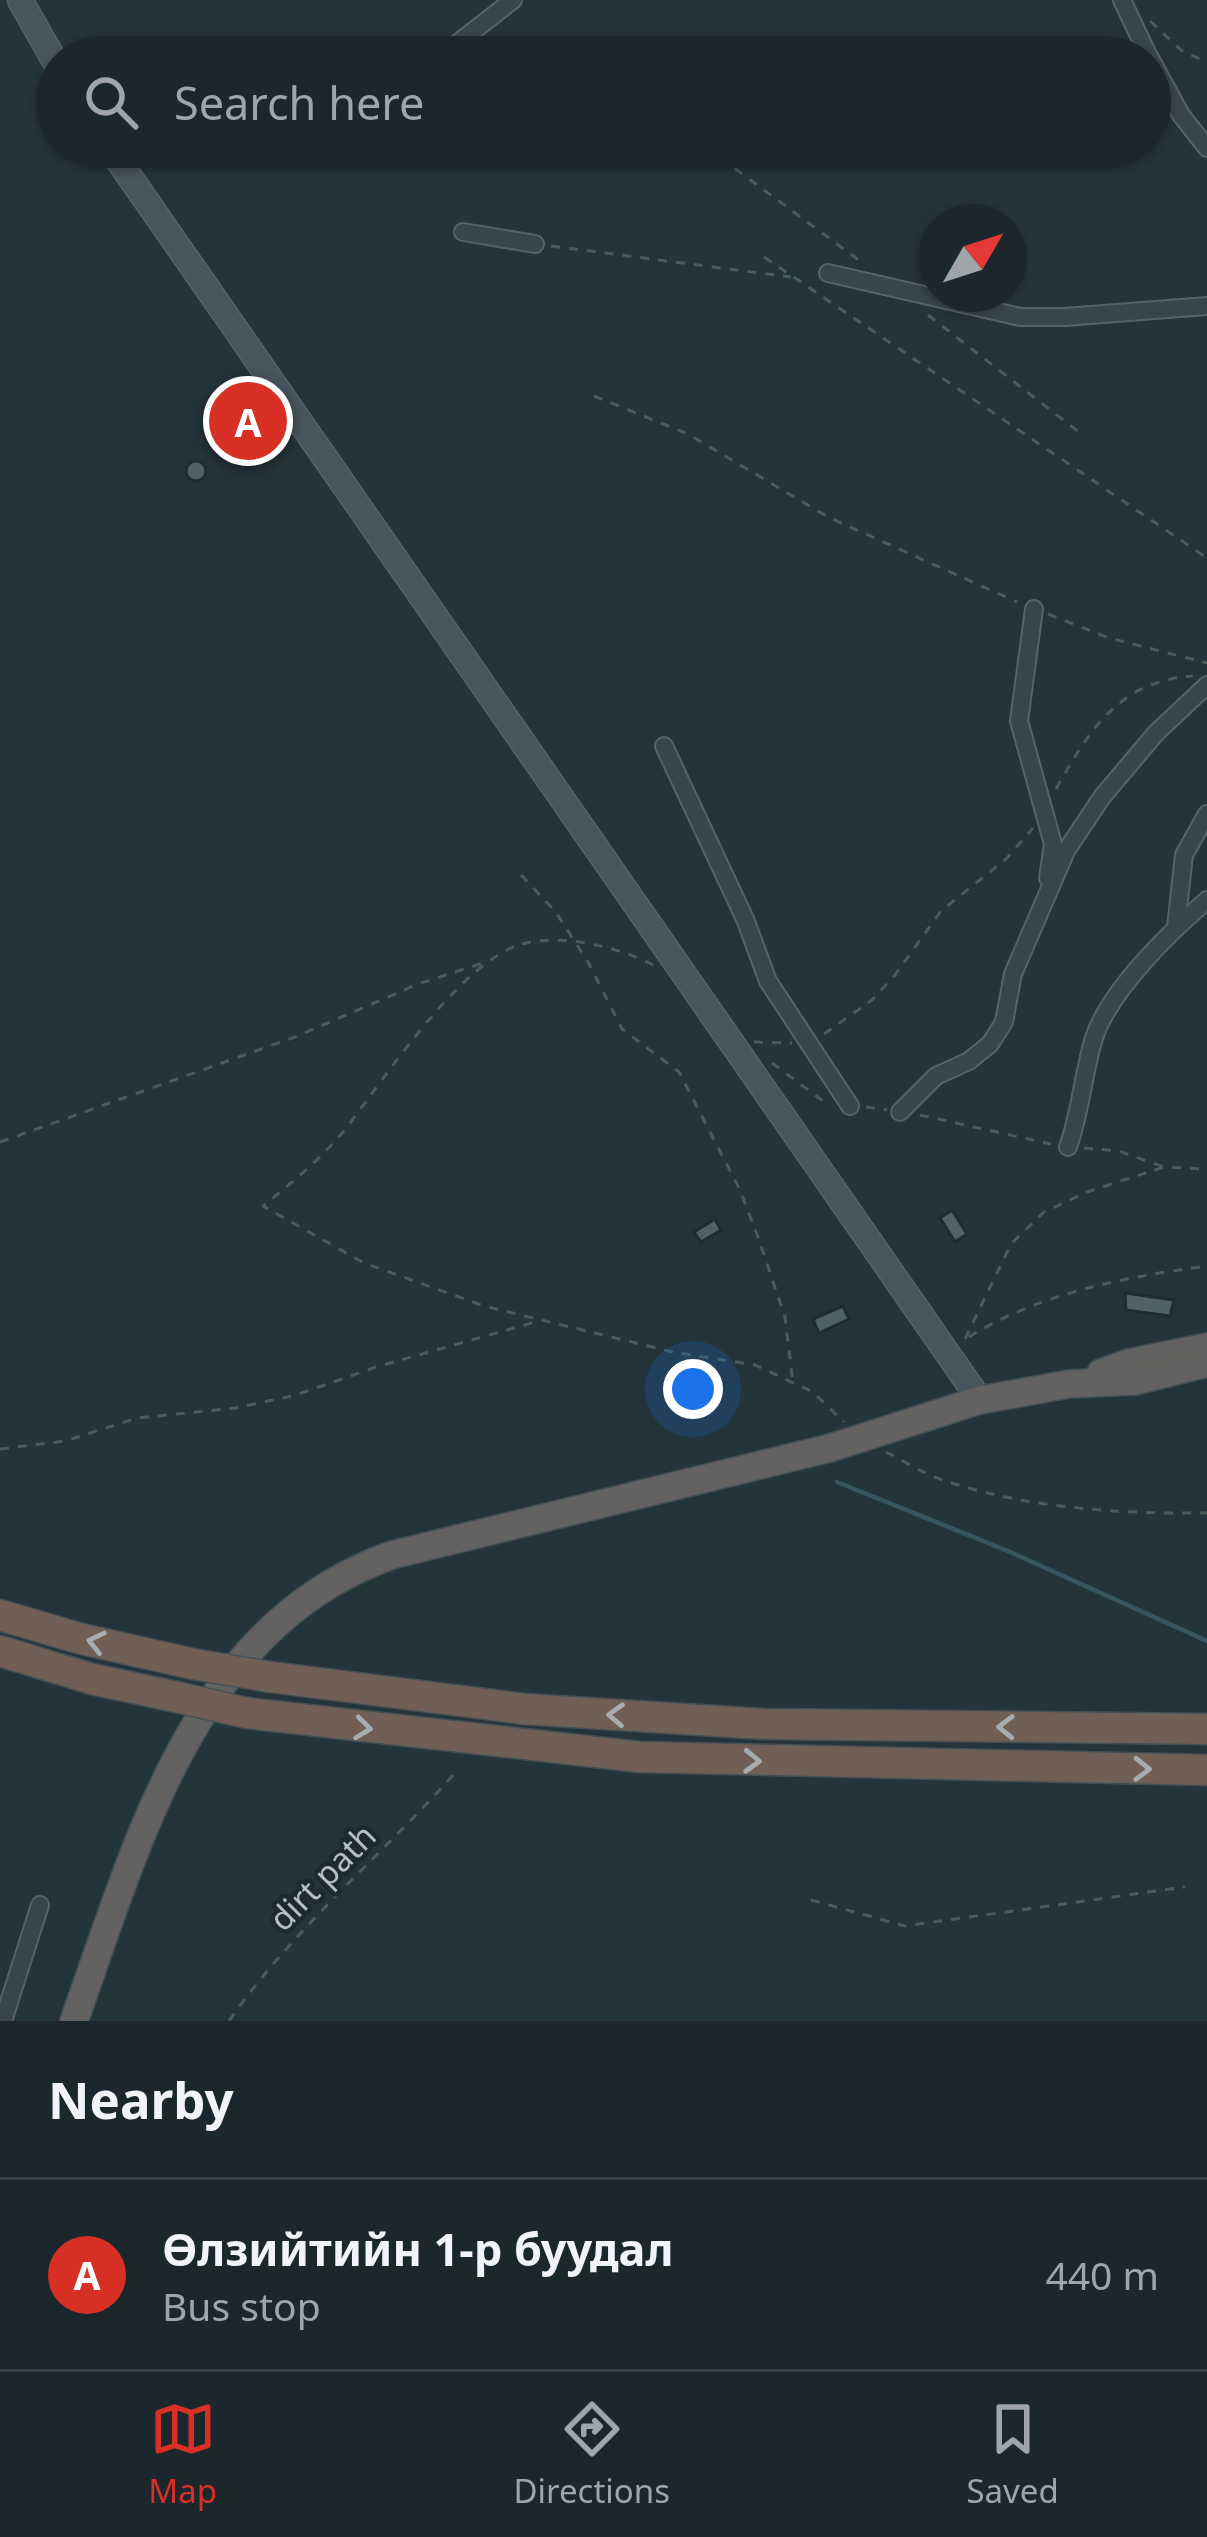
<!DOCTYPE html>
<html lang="en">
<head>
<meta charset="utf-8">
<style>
	:root { --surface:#1b272c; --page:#242f34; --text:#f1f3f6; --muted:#a0a5a9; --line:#394448; --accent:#d93025 }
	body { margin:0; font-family:"Noto Sans",sans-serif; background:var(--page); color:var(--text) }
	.compass { position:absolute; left:919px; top:204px; width:108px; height:108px; border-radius:50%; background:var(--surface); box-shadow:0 3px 9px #0004; rotate:51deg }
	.you { position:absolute; left:693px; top:1389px; width:42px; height:42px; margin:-30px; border:9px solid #fff; border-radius:50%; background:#1a73e8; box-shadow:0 0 0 18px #1a73e833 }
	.badge { display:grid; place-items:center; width:78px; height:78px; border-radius:50%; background:var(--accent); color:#fff; font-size:39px; font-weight:700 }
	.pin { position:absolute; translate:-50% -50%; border:6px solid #fff; box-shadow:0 3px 12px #0006 }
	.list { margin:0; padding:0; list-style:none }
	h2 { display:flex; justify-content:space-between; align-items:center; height:156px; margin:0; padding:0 48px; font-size:51px }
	h2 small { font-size:39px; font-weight:400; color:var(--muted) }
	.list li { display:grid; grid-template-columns:78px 1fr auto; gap:36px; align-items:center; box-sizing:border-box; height:192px; padding:0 48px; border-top:3px solid var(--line) }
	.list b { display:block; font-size:45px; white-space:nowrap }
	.list p { margin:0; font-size:39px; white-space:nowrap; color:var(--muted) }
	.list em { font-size:39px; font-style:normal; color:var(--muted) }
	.icon { flex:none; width:66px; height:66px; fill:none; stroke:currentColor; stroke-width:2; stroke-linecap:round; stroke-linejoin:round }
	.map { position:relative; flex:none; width:1207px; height:2021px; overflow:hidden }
	.search { position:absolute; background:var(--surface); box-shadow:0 3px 9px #0004; left:36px; right:36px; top:36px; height:132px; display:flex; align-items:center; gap:30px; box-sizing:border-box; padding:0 42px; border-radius:66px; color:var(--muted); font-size:45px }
	.sheet { height:348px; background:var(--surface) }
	nav { display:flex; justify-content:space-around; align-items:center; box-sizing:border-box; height:168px; border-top:3px solid var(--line); background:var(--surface); font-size:33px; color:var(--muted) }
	nav a { display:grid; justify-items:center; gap:6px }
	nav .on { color:var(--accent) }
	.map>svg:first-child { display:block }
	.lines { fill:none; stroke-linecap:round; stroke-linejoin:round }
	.stream { stroke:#385562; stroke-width:4.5 }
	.building { fill:#4f6169; stroke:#1f2c32; stroke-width:3 }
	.minor-casing { stroke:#566369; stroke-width:20 }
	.secondary-casing { stroke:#566369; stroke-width:27 }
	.trunk-casing { stroke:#435056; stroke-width:30 }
	.motorway-casing { stroke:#435056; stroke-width:33 }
	.path { stroke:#475e5a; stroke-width:3; stroke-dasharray:9 9; stroke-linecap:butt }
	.minor { stroke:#37454c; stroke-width:16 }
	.secondary { stroke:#46555e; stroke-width:24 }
	.trunk { stroke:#636260; stroke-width:27 }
	.motorway { stroke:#715f55; stroke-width:30 }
	.motorway-bridge-casing { stroke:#435056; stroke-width:33; stroke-linecap:butt }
	.motorway-bridge { stroke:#715f55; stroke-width:30 }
	.oneway { stroke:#a6adb0 }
	.labels { text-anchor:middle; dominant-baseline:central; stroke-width:9; stroke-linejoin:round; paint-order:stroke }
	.street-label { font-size:33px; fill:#b3c0c7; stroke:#1d2a30 }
</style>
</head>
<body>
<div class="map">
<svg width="1207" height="2021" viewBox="0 0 1207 2021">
	<rect width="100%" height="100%" fill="#24343b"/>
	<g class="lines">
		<polyline class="stream" points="837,1482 1008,1551 1207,1641"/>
	</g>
	<g class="building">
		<circle cx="196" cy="471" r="10"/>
		<polygon points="952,1210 967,1234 955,1242 940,1218"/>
		<polygon points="715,1219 721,1230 701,1242 694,1232"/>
		<polygon points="1125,1293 1174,1300 1170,1316 1126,1310"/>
		<polygon points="843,1306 849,1319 819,1333 813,1319"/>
	</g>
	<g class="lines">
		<defs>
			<g id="minor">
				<polyline points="1122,0 1149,57"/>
				<polyline points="440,57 513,0"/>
				<polyline points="1150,58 1181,115 1207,148"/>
				<polyline points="463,232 535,244"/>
				<polyline points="828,273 1020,317 1065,317 1207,306"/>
				<polyline points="1034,609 1019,721 1053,844 1048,878"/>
				<polyline points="664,746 745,919 768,981 850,1106"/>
				<polyline points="1176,927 1184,855 1207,814"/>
				<polyline points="900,1112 936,1076 969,1061 990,1044 1004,1022 1013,974 1066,851 1102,797 1156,733 1207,685"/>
				<path d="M1068,1147C1081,1111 1083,1074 1094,1038C1110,990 1169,933 1207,900"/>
				<polyline points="3,2021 40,1905"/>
			</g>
			<g id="secondary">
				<polyline points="20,0 57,65"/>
				<polyline points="109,147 980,1400"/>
			</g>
			<g id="trunk">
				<polyline points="1101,1373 1129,1363 1207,1347"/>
				<path d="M74,2021C138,1842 194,1625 392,1555L830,1448L980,1400L1069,1384L1135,1381L1207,1363"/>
			</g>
			<g id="motorway">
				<polyline points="0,1615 78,1638 193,1664"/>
				<polyline points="0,1651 92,1679 181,1698"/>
				<polyline points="270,1677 524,1709 764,1724 1207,1729"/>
				<polyline points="247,1713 640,1757 1207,1770"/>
			</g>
		</defs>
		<use href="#minor" class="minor-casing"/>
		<use href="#secondary" class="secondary-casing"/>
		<use href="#trunk" class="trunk-casing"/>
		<use href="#motorway" class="motorway-casing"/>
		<g class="path">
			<polyline points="1150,21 1182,51 1207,62"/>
			<polyline points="706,147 864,264"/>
			<polyline points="551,246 791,277"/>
			<polyline points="764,257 1207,558"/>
			<polyline points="928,315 1080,433"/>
			<polyline points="594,396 688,434 828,517 1017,602"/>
			<polyline points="1048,614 1109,638 1207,663"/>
			<path d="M1056,789C1090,729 1119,681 1193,676"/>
			<polyline points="521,875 555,911 588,962 622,1029 679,1072 740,1190 758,1237 785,1317 793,1383"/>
			<path d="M653,965C617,946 550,930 511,948C454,974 388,1073 350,1123C326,1155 294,1181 263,1206L364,1263L484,1306L673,1352L755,1365L813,1392L844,1422"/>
			<polyline points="824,1034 872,1000 895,975 941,911 1006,859 1033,828"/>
			<polyline points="754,1042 792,1043"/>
			<polyline points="772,1063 827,1104"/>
			<polyline points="866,1107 887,1110"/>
			<polyline points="920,1115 1051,1144"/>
			<polyline points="0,1142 295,1037 418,984 483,963"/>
			<polyline points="1084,1148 1119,1151 1164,1167"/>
			<path d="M969,1337C1039,1293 1126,1277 1207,1266"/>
			<polyline points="965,1339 1011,1244 1044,1212 1087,1192 1164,1167 1207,1169"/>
			<polyline points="0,1449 65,1441 137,1418 236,1408 296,1395 376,1367 539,1321"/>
			<path d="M886,1452C902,1460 919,1471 937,1478C1021,1508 1118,1514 1207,1513"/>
			<polyline points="811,1900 905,1926 1185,1887"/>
			<path d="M229,2021C294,1928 380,1857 455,1773"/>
		</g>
		<use href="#minor" class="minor"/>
		<use href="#secondary" class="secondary"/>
		<use href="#trunk" class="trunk"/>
		<use href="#motorway" class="motorway"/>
		<defs>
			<g id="motorway-bridge">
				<polyline points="193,1664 270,1677"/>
				<polyline points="181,1698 247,1713"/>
			</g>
		</defs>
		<use href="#motorway-bridge" class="motorway-bridge-casing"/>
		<use href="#motorway-bridge" class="motorway-bridge"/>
	</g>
	<defs><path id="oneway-chevron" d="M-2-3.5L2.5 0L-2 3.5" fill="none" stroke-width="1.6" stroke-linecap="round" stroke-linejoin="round" transform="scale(3)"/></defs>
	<g class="oneway">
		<use href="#oneway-chevron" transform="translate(96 1642) rotate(-167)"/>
		<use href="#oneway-chevron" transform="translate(616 1715) rotate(-177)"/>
		<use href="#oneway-chevron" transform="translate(1006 1727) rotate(-179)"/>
		<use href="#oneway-chevron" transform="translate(363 1728) rotate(7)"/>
		<use href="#oneway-chevron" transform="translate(752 1761) rotate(2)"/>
		<use href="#oneway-chevron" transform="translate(1142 1769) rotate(1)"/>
	</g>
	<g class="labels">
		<g class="street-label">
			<text transform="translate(322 1877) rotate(-45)">dirt path</text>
		</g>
	</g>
</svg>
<svg class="compass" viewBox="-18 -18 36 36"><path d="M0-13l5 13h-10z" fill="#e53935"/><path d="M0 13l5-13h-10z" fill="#a0a5a9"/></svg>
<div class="you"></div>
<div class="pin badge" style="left:248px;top:421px">A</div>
<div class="search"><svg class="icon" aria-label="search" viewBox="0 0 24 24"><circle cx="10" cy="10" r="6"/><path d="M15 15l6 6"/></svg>Search here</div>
</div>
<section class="sheet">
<h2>Nearby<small></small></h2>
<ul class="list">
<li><span class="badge">A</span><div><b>Өлзийтийн 1-р буудал</b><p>Bus stop</p></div><em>440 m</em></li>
</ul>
</section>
<nav>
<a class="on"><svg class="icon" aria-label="map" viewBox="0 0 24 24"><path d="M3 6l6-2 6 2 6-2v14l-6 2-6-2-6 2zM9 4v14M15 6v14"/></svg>Map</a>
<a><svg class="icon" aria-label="directions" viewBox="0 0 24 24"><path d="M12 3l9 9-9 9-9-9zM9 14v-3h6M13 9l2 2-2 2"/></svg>Directions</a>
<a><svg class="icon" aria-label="saved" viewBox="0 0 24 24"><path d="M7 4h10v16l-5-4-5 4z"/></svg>Saved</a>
</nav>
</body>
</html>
